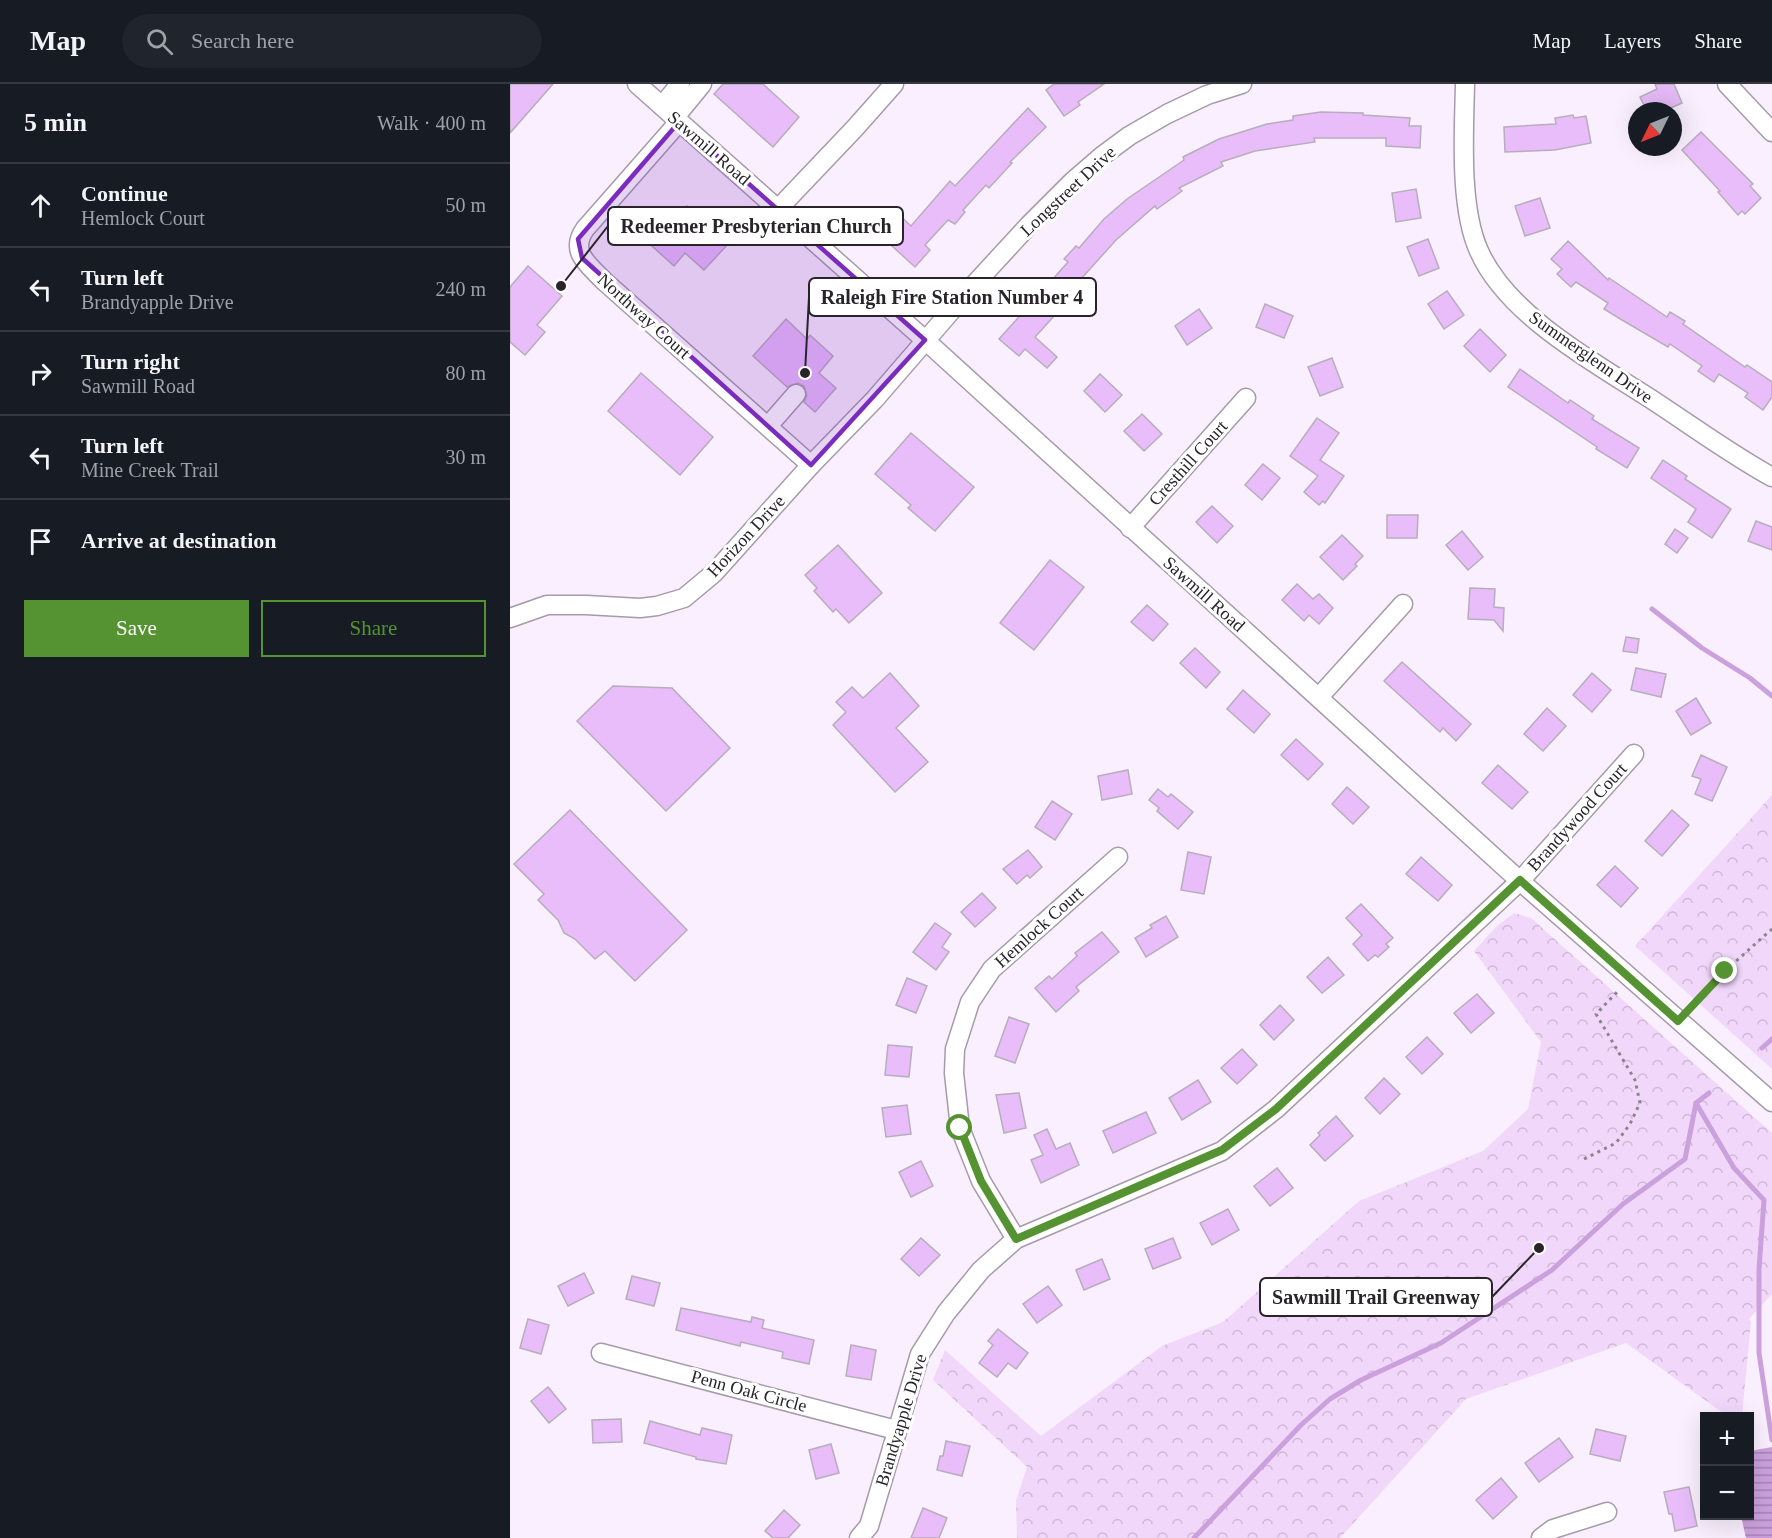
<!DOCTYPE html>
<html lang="en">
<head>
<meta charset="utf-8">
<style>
	:root { --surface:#171b24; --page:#20242c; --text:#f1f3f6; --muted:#9ea1a6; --line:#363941; --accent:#559231 }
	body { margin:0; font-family:Georgia,serif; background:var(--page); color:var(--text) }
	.controls { position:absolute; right:18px; bottom:18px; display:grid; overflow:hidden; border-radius:0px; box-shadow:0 6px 24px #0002 }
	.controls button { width:54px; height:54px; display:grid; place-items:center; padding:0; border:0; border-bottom:2px solid var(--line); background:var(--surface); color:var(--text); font:30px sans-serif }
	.compass { position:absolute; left:1118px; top:18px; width:54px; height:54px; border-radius:50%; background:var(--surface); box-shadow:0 6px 24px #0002; rotate:227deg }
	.stop { position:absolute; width:18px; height:18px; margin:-14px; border:4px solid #559231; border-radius:50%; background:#fff }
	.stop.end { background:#559231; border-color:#fff; box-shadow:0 2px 6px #0008 }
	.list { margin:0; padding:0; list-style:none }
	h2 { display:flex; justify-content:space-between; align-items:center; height:78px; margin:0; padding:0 24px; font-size:26px }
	h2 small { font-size:20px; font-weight:400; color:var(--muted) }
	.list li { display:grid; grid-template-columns:39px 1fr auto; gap:18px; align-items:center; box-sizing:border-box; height:84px; padding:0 24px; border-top:2px solid var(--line) }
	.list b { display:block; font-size:22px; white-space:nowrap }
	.list p { margin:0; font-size:20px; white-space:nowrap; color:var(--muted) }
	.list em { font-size:20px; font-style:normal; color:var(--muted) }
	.actions { display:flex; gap:12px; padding:18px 24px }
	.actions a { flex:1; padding:14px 0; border:2px solid var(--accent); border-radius:0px; text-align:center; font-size:21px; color:var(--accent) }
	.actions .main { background:var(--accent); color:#fff }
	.icon { flex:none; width:33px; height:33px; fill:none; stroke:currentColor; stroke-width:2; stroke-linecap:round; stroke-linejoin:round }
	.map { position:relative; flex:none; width:1262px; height:1454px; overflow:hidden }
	header { display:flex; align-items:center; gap:36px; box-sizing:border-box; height:84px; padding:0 30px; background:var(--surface); border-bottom:2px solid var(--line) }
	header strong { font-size:28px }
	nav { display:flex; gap:33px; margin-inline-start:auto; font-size:21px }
	.search { width:420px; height:54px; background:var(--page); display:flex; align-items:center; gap:15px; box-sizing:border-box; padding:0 21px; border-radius:33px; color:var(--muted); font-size:22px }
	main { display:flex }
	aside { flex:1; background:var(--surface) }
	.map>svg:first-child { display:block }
	.park { fill:url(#park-crowns) }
	.water { fill:url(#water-rules) }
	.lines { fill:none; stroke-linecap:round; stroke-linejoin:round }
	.stream { stroke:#cba1dd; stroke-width:5 }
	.building { fill:#e8bdfa; stroke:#b8adbc; stroke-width:1.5 }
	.minor-casing { stroke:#a59ba9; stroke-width:21 }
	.path { stroke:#8b848e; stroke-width:3; stroke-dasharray:3 4.5; stroke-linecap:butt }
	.minor { stroke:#fff; stroke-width:18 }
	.route { stroke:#559231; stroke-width:8 }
	.marked { fill:#7b2cbf; fill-opacity:0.2; stroke:#7b2cbf; stroke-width:4.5; stroke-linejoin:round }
	.labels { text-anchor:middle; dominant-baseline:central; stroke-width:6; stroke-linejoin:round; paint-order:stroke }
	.street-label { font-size:18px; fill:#28242a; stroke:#fff }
	.leader { fill:none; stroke:#28242a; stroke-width:2 }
	.callout-dot { fill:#28242a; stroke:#fff; stroke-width:2 }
	.callout { fill:#fff; stroke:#28242a; stroke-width:2 }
	.callout-label { font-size:20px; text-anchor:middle; font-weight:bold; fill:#28242a }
</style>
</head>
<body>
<header>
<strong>Map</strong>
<div class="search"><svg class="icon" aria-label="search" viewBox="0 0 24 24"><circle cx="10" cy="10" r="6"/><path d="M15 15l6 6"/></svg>Search here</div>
<nav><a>Map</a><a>Layers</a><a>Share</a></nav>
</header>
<main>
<aside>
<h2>5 min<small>Walk · 400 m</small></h2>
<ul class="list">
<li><svg class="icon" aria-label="ahead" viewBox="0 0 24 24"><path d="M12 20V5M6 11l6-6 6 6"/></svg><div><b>Continue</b><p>Hemlock Court</p></div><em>50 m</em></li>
<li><svg class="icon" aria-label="left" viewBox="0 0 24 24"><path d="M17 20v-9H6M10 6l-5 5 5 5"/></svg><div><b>Turn left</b><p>Brandyapple Drive</p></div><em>240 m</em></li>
<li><svg class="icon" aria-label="right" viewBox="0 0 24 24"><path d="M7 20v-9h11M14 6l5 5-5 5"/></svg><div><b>Turn right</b><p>Sawmill Road</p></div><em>80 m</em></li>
<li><svg class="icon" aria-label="left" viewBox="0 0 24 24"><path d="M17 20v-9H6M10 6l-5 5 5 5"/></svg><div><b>Turn left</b><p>Mine Creek Trail</p></div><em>30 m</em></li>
<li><svg class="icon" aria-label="arrive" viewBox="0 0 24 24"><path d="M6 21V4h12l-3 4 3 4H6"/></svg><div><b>Arrive at destination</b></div></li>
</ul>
<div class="actions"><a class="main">Save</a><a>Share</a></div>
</aside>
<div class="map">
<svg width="1262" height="1454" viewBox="0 0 1262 1454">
	<defs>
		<pattern id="park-crowns" width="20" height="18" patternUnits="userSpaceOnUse" patternTransform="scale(1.5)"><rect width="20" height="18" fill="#f1d8fb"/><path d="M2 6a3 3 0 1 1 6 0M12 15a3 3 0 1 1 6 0" fill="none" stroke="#cfb9d7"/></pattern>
		<pattern id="water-rules" width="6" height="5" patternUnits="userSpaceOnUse" patternTransform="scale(1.5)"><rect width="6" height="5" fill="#cba1dd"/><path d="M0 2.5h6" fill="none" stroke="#a583b3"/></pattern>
	</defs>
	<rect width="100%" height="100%" fill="#faeffe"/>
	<g class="park">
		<polygon points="1262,711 1262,985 1125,862"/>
		<polygon points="1004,829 1021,834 1262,1049 1262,1210 1239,1235 1241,1238 1232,1332 1217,1332 1116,1259 956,1315 830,1454 507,1454 506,1417 517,1383 423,1296 435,1266 531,1352 652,1262 713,1238 849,1117 973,1067 1018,1025 1031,958 964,867 987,842"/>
	</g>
	<polygon class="water" points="1262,1363 1262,1454 1236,1454 1231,1432 1240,1432 1240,1367"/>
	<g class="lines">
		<g class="stream">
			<polyline points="1142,525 1192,564 1240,594 1262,612"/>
			<polyline points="1252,964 1262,955"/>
			<polyline points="1186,1019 1224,1084 1254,1116 1249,1185 1249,1269 1262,1356"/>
			<polyline points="684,1454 791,1341 820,1315 851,1296 931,1259 1042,1186 1113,1120 1175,1075 1186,1019 1199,1009"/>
		</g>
	</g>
	<g class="building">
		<polygon points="0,0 43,0 0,49"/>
		<polygon points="213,0 253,0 289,33 263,63 204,10"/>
		<polygon points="544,0 594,0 568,18 570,21 554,32 536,6"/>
		<polygon points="1145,0 1164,0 1172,19 1154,27 1137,27 1130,13 1147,5"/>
		<polygon points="518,24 536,43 500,78 502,79 479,104 476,101 453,126 455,128 445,140 438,136 415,161 420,166 405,183 382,162 387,157 370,141 384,126 401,142 440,97 445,102"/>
		<polygon points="811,28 853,29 853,31 900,34 899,42 911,42 910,64 876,62 876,54 804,54 805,58 745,67 711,78 713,82 669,104 672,107 647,125 645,122 606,156 562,205 566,208 525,253 547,273 537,284 515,265 509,272 489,255 558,178 554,175 566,162 569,164 594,135 617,115 674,76 673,73 709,55 757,40 783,36 783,32"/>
		<polygon points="1063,31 1064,34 1076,32 1081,59 1045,66 995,68 994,43 1046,40 1045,34"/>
		<polygon points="1191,48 1243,100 1240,102 1251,114 1235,130 1232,127 1228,131 1208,108 1210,107 1172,66"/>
		<polygon points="906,105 911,134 886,138 882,109"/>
		<polygon points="1030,114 1040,144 1015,152 1005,122"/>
		<polygon points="177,122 219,159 194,186 175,169 164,182 123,145 136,130 154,146"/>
		<polygon points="918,155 929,184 909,192 897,163"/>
		<polygon points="1058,157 1098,196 1099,194 1157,233 1160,228 1175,237 1173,240 1235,283 1237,281 1262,298 1262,313 1253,326 1235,313 1238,309 1209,290 1204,298 1188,287 1192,282 1160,260 1158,263 1112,236 1094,225 1098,219 1066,198 1061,203 1047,190 1052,185 1041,175"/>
		<polygon points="18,182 52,212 27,241 35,248 15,271 0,258 0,203"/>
		<polygon points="937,207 954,231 934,245 918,220"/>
		<polygon points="755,220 783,232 774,254 746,243"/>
		<polygon points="689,225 702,244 677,261 665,242"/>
		<polygon points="276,235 297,255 300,251 323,272 309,289 326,304 305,328 294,318 297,312 294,302 288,299 277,303 243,272"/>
		<polygon points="970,245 996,271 980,288 954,262"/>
		<polygon points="822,274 833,303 810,312 798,283"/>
		<polygon points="1010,285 1058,319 1060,316 1084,332 1082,335 1129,364 1117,384 1086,365 1087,363 998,303"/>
		<polygon points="131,289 203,353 170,391 98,327"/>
		<polygon points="590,290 612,311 595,328 574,307"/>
		<polygon points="632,330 652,350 634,367 614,347"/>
		<polygon points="807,334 829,349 810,376 834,392 815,419 813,417 809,421 794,408 808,392 780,372"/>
		<polygon points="401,349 464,403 425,447 398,424 401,421 365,390"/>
		<polygon points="1153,376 1177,392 1175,395 1221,425 1202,454 1178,438 1186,425 1141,394"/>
		<polygon points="753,380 770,394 752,416 735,401"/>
		<polygon points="702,422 723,442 707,459 686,438"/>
		<polygon points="877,431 908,431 907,454 877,454"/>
		<polygon points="1246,437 1262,443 1262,466 1238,457"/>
		<polygon points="1165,445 1178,454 1167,469 1155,460"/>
		<polygon points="952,447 973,473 958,486 936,461"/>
		<polygon points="832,451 853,472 845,480 847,482 833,496 810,473"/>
		<polygon points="328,461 372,509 339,539 326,525 323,528 304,507 307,504 295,491"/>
		<polygon points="540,476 574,503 524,566 490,539"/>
		<polygon points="787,500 803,515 809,510 823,524 809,540 799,531 794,537 772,516"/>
		<polygon points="960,504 985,505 984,523 994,524 993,547 984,536 958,535"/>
		<polygon points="637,521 658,540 643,557 621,538"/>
		<polygon points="1116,553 1129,555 1127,569 1113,567"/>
		<polygon points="685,564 710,588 696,604 670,579"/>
		<polygon points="892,578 961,640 946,657 933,644 930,648 874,597"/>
		<polygon points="1126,584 1156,590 1151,613 1121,606"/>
		<polygon points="380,589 409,622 386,644 418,678 385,708 323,641 336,628 326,618 342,603 353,614"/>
		<polygon points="1082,589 1101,606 1082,628 1063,611"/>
		<polygon points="103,602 162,604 220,664 156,727 67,637"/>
		<polygon points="733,606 760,630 744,649 717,625"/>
		<polygon points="1186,614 1201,639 1181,651 1166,627"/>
		<polygon points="1037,624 1056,642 1033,667 1014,650"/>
		<polygon points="786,655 813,680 798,696 771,671"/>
		<polygon points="1191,671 1217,683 1202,717 1185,710 1191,695 1182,692"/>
		<polygon points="988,681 1018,708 1002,725 972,699"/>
		<polygon points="618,686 622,710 592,716 588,692"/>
		<polygon points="837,703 859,723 843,740 822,720"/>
		<polygon points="648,705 658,713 661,710 683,728 668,745 647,727 649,724 639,716"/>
		<polygon points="542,717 562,730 545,756 525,743"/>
		<polygon points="60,726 177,846 125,897 95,867 85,875 65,855 54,849 48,836 28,816 34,810 4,780"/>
		<polygon points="1162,726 1179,741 1152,772 1135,757"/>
		<polygon points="518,766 532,783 520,794 517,791 507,800 493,785"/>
		<polygon points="678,768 701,773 694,810 671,806"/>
		<polygon points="911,773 942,801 928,817 896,790"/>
		<polygon points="1105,782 1128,804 1111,823 1087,801"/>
		<polygon points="472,809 486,824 465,843 451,828"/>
		<polygon points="851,820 883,854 876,860 879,863 868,873 865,871 858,877 843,860 852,851 836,834"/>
		<polygon points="656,832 668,853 636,873 625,854 642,844 640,841"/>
		<polygon points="425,839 441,850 432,863 439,868 426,886 403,868"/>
		<polygon points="592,848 609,868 566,903 569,907 546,928 525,904 539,892 542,895 567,872 565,869"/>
		<polygon points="818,873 834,891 812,909 797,893"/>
		<polygon points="397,894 417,902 406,929 386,921"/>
		<polygon points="967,910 984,929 961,949 944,929"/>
		<polygon points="770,921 784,936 764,956 750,941"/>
		<polygon points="499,933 519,940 505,979 485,972"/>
		<polygon points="917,953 933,970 912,990 896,973"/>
		<polygon points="378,961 402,963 399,993 375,991"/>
		<polygon points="732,965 747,981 727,1000 711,984"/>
		<polygon points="874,994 890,1010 870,1030 855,1014"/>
		<polygon points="688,996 701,1018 672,1036 659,1014"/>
		<polygon points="509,1009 516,1044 494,1049 486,1011"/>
		<polygon points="397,1021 401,1050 376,1053 372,1024"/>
		<polygon points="636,1028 646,1049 603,1069 593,1047"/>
		<polygon points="826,1032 843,1052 815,1077 800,1061 810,1051 808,1049"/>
		<polygon points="537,1045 546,1065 560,1059 569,1081 531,1099 521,1076 533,1071 524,1051"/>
		<polygon points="411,1077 423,1102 401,1113 389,1088"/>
		<polygon points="767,1084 783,1104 760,1122 744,1102"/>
		<polygon points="718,1125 729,1146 702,1161 690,1139"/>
		<polygon points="411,1154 430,1171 409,1192 391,1175"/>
		<polygon points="663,1154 671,1174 643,1185 635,1165"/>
		<polygon points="592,1175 600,1195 574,1206 566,1186"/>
		<polygon points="74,1189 84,1209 58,1222 48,1202"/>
		<polygon points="122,1192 150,1199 144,1222 116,1215"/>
		<polygon points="538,1202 552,1221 527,1239 513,1220"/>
		<polygon points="171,1224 241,1238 242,1233 254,1236 252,1244 304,1256 299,1280 272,1274 273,1268 231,1258 230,1262 166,1246"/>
		<polygon points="18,1235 39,1241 31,1270 10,1264"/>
		<polygon points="488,1245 518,1269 506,1285 498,1279 487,1293 469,1279 483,1261 478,1257"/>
		<polygon points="341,1261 366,1266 361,1296 336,1292"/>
		<polygon points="38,1303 56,1325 39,1339 21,1317"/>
		<polygon points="111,1335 112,1358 83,1359 82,1336"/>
		<polygon points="140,1337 190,1351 192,1344 222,1351 216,1380 186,1375 186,1373 134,1359"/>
		<polygon points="1086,1345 1116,1352 1110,1377 1080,1370"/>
		<polygon points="1049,1354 1063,1373 1029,1398 1015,1379"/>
		<polygon points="436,1357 460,1362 452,1392 427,1386 430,1372 433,1372"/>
		<polygon points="321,1360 329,1389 306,1395 299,1366"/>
		<polygon points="991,1394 1007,1413 983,1435 966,1416"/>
		<polygon points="1179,1403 1187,1442 1165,1447 1162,1430 1159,1430 1154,1408"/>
		<polygon points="413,1424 437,1434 429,1454 401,1454"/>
		<polygon points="274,1426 290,1441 278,1454 263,1454 255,1447"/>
	</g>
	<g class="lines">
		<defs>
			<g id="minor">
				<polyline points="127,0 415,256 1010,797 1262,1018"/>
				<path d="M955,0C954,48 949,123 969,167C998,233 1089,281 1147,319C1185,344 1222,371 1262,393"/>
				<polyline points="1217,0 1262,48"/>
				<polyline points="152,22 170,0"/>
				<polyline points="165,33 192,0"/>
				<path d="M169,38L75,145C59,168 78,180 94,197L301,381"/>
				<polyline points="268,125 345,44 384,0"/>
				<polyline points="258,342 286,310"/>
				<polyline points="620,444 736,314"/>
				<polyline points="0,534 37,521 76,521 130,524 147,522 174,514 204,489 301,381 365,315 461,204 519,141 563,97 592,72 619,52 657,30 697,11 732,0"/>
				<polyline points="809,613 893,520"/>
				<polyline points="506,1155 471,1097 450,1044 444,989 445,965 460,918 482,885 608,773"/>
				<polyline points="91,1269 386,1346"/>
				<polyline points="349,1454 359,1442 410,1270 436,1229 471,1186 506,1155 712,1067 766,1025 1010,797 1124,670"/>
				<polyline points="1031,1454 1043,1445 1097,1428"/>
			</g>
		</defs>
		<use href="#minor" class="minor-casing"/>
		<g class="path">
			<polyline points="1179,925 1215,887 1262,845"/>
			<polyline points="1074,1075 1106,1059 1120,1040 1130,1019 1125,996 1086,930 1109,906"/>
		</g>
		<use href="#minor" class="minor"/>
	</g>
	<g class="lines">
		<polyline class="route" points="450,1044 471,1097 506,1155 712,1066 766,1025 1010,796 1168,937 1215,887"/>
	</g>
	<path class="marked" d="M169,38L415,256L301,381L72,174L68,155Z"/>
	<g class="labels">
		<g class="street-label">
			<text transform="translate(199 64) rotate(41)">Sawmill Road</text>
			<text transform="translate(558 107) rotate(-43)">Longstreet Drive</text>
			<text transform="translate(134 232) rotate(42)">Northway Court</text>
			<text transform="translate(1081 273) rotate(35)">Summerglenn Drive</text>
			<text transform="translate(678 379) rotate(-48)">Cresthill Court</text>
			<text transform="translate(236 452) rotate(-47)">Horizon Drive</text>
			<text transform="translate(694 510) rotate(42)">Sawmill Road</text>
			<text transform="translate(1067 733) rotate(-48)">Brandywood Court</text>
			<text transform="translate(529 843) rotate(-42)">Hemlock Court</text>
			<text transform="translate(239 1307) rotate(15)">Penn Oak Circle</text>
			<text transform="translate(391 1336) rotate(-73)">Brandyapple Drive</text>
		</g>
	</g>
	<path class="leader" d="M51 202L98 142M295 289L299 213M1029 1164L982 1213"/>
	<g class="callout-dot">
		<circle cx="51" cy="202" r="6"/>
		<circle cx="295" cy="289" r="6"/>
		<circle cx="1029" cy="1164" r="6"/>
	</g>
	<g class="callout">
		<rect x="98" y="123" width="295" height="38" rx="6"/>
		<rect x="299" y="194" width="287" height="38" rx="6"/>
		<rect x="750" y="1194" width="232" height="38" rx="6"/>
	</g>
	<g class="callout-label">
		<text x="246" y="149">Redeemer Presbyterian Church</text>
		<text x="442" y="220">Raleigh Fire Station Number 4</text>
		<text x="866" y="1220">Sawmill Trail Greenway</text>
	</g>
</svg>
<div class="controls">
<button>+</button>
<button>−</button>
</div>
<svg class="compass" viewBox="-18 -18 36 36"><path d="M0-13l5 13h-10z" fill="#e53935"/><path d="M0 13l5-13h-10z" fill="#9ea1a6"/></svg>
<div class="stop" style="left:450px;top:1044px"></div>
<div class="stop end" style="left:1215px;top:887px"></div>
</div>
</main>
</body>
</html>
